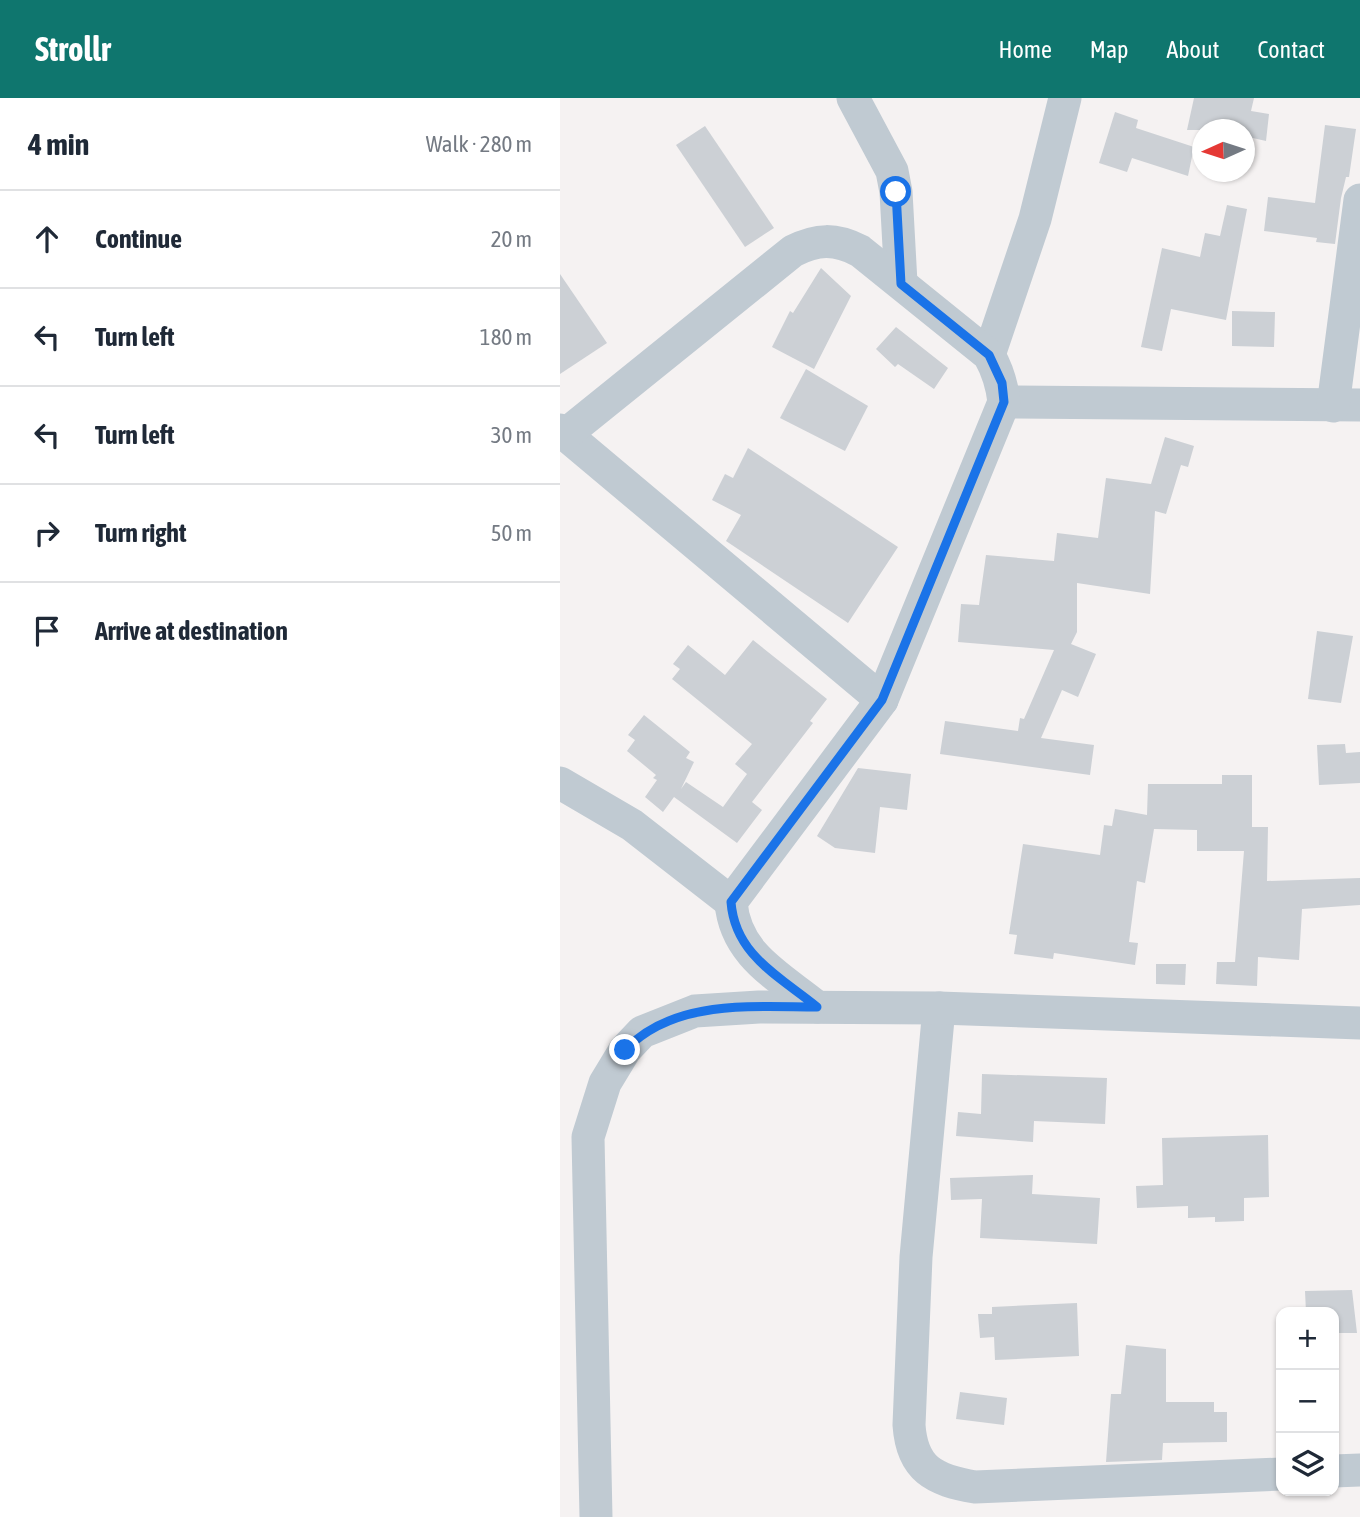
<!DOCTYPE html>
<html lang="en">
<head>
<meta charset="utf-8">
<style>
	:root { --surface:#fff; --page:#f2f2f3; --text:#1f2937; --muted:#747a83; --line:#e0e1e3; --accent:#0f766e }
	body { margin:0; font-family:"Asap Condensed",sans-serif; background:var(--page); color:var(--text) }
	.controls { position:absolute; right:21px; bottom:21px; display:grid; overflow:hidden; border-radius:14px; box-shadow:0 2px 5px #0004 }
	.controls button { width:63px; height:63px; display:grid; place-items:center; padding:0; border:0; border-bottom:2px solid var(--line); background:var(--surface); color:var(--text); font:35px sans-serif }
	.compass { position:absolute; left:632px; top:21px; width:63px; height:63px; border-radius:50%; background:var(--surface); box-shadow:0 2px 5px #0004; rotate:267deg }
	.stop { position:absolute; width:21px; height:21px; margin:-16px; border:5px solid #1a73e8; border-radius:50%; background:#fff }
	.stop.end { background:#1a73e8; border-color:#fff; box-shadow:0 2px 7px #0008 }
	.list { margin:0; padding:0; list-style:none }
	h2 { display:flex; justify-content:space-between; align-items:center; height:91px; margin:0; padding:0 28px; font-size:30px }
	h2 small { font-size:23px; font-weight:400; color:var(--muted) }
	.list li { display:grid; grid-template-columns:46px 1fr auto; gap:21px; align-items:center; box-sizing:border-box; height:98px; padding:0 28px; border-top:2px solid var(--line) }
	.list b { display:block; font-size:26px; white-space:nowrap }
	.list em { font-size:23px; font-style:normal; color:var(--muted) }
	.icon { flex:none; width:38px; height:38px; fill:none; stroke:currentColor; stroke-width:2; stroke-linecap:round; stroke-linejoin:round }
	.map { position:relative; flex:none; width:800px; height:1419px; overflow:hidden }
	header { display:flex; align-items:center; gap:42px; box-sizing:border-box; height:98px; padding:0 35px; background:var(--accent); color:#fff }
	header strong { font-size:33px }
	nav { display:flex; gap:38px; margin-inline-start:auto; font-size:24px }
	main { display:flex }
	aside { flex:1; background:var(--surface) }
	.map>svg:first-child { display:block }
	.building { fill:#ccd0d5 }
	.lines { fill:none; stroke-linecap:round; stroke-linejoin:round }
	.minor { stroke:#c0cad2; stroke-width:33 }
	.route { stroke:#1a73e8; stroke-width:9 }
</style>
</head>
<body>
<header>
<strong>Strollr</strong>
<nav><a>Home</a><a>Map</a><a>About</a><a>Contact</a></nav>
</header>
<main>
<aside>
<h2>4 min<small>Walk · 280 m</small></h2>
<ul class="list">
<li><svg class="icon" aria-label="ahead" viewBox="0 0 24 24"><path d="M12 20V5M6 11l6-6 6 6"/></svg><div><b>Continue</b></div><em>20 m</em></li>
<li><svg class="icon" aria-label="left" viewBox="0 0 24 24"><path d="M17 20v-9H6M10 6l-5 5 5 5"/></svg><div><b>Turn left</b></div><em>180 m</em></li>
<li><svg class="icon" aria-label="left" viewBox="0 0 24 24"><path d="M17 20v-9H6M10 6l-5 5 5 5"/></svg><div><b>Turn left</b></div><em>30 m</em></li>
<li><svg class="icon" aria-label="right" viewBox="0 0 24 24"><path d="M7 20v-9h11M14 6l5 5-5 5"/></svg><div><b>Turn right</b></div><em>50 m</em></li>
<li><svg class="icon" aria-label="arrive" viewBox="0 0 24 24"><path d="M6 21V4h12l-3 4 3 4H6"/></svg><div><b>Arrive at destination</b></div></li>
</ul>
</aside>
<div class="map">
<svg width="800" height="1419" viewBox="0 0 800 1419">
	<rect width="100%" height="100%" fill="#f5f2f2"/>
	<g class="building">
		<polygon points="634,0 694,0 691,13 709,16 706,43 684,38 684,32 627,32"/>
		<polygon points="555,14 578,22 576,30 634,49 628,78 572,60 567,74 539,65"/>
		<polygon points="765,27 796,31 789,79 786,79 781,100 775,146 756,144 757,140 704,133 708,99 755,105"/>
		<polygon points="145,28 214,130 185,149 116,47"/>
		<polygon points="667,107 687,111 666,222 611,211 602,253 581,249 602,150 640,159 645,135 660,138"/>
		<polygon points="261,170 291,198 254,271 212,249 230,213 233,215"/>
		<polygon points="0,176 47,245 0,276"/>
		<polygon points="672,213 715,214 714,249 672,248"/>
		<polygon points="336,229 388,270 374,291 338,266 335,269 316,251"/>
		<polygon points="246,271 308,308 285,353 220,320"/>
		<polygon points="605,339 634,348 628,369 621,367 606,416 595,413 590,496 517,485 517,534 511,546 536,556 518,599 502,592 481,640 534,647 530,677 380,656 385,623 458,633 460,620 464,621 494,552 398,544 401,506 419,507 426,457 494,463 497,435 538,440 546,380 591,386"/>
		<polygon points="188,350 338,449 288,525 166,443 181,417 152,402 165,376 173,380"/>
		<polygon points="757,533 793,538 781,605 748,601"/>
		<polygon points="193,542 267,601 250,623 253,625 192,704 202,712 177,745 114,699 103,714 85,699 97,682 93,680 96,677 67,653 75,642 68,637 84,617 130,654 126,660 134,664 121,691 126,684 163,709 187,676 175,666 192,646 112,581 120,571 113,566 128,547 165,577"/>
		<polygon points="785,646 786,655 800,654 800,685 759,687 757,647"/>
		<polygon points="298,670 351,676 347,712 320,709 315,755 275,750 257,738"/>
		<polygon points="662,677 692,677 692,729 708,729 707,783 800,780 800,807 742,811 739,862 698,859 697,888 656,886 657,864 675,864 684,753 637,753 637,732 594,731 585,785 577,783 569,844 578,845 575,867 494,855 493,861 454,856 457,837 449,836 463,746 540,757 544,727 552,728 555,711 587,717 588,686 662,686"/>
		<polygon points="596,866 626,866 625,887 596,886"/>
		<polygon points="422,976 547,980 545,1026 474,1023 473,1044 396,1038 398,1014 421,1016"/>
		<polygon points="708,1037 709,1099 684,1100 684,1123 655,1124 655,1119 628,1120 628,1108 577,1110 576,1088 603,1087 602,1040"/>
		<polygon points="473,1077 472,1096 540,1100 537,1146 420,1140 422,1101 391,1102 390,1080"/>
		<polygon points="792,1192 797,1235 774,1235 774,1214 746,1214 745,1193"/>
		<polygon points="517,1205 519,1258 435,1262 434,1239 420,1240 418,1216 432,1216 432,1209"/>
		<polygon points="566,1247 606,1251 606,1304 654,1304 654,1314 667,1314 667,1344 603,1345 602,1362 546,1364 551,1296 561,1296"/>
		<polygon points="400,1294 447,1300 444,1327 396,1321"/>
	</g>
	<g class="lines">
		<g class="minor">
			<polyline points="293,0 332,73 336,94 341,185"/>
			<polyline points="429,257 475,121 505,0"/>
			<polyline points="444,304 800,307"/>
			<polyline points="773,308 800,102"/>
			<polyline points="0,332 322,602"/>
			<path d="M6,336L233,153C257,141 275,140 300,153L429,257C438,273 442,286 444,304L322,602L171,804C175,857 219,878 257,909"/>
			<polyline points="0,685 72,727 171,804"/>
			<path d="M379,910L356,1159L349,1327C352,1371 374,1382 415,1389L721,1376"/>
			<polyline points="774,1373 800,1372"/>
			<polyline points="36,1419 28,1039 45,985 65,952 82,934 135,913 199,909 379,910 800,925"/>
		</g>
	</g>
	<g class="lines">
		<path class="route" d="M65,952C114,901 191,909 257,909C219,878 175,857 171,804L322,602L444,304L442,285L429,257L341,186L336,94"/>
	</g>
</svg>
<div class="controls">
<button>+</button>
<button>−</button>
<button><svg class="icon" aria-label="layers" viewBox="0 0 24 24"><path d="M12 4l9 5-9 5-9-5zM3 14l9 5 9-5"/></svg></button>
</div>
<svg class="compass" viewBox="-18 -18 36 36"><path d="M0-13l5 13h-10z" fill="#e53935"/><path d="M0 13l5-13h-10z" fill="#747a83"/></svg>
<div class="stop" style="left:336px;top:94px"></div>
<div class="stop end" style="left:65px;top:952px"></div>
</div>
</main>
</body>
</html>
